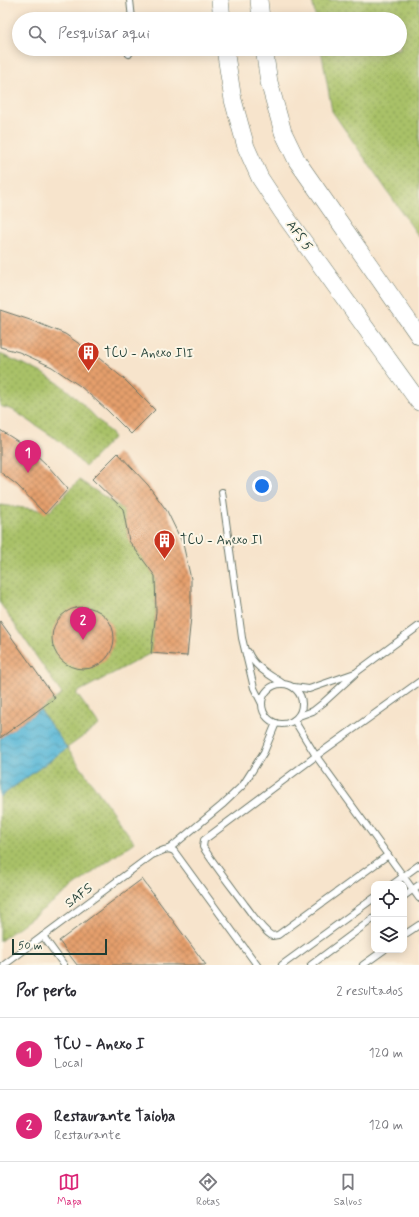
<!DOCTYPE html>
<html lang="pt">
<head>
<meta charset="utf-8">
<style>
	:root { --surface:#fff; --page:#f2f2f3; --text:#2b2b33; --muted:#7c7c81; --line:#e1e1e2; --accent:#db2777 }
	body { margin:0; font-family:Mynerve,sans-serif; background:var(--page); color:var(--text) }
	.controls { position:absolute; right:12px; bottom:12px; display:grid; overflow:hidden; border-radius:8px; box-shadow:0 2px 10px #0003 }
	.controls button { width:36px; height:36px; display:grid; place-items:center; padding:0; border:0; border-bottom:1px solid var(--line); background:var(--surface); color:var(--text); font:20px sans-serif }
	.scale { position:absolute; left:12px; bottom:10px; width:95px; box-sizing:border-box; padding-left:4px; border:2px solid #1f3d34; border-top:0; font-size:11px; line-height:14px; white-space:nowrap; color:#1f3d34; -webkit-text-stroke:3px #fcf5e5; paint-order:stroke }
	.you { position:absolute; left:262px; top:486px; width:14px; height:14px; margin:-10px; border:3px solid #fff; border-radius:50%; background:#1a73e8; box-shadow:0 0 0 6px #1a73e833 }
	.badge { display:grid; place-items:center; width:26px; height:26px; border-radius:50%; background:var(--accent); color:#fff; font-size:13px; font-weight:700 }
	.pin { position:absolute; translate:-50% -33px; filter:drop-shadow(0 1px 2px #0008) }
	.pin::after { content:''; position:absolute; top:21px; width:14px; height:12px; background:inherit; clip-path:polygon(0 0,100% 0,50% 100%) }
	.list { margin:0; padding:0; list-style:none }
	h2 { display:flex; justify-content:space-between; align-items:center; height:52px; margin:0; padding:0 16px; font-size:17px }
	h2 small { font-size:13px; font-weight:400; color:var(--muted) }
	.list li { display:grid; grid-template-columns:26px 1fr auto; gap:12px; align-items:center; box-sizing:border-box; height:72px; padding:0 16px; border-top:1px solid var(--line) }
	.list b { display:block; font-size:15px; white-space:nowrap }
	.list p { margin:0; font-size:13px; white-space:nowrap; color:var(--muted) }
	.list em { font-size:13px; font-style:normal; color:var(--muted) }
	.icon { flex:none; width:22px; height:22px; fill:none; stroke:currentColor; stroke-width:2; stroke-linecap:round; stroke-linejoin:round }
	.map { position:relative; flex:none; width:419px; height:965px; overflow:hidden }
	.search { position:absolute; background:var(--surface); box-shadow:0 2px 10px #0003; left:12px; right:12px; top:12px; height:44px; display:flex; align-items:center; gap:10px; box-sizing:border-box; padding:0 14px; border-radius:22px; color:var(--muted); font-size:15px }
	.sheet { height:196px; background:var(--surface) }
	nav { display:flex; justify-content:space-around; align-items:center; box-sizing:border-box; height:56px; border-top:1px solid var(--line); background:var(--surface); font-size:11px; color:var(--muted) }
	nav a { display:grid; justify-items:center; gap:2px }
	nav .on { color:var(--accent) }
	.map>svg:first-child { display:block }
	.green { fill:url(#green-dots); stroke:#647f4e }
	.water { fill:url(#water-waves); stroke:#3c7a86 }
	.building { fill:url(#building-cross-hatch) }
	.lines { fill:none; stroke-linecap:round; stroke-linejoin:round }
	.lane-casing { stroke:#6b7769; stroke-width:8 }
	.secondary-casing { stroke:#6b7769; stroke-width:18 }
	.lane { stroke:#fff; stroke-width:6 }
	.secondary { stroke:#fff; stroke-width:17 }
	.labels { text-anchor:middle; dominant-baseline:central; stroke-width:4; stroke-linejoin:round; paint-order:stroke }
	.street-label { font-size:13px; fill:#1f3d34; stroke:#fcf5e5 }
	.poi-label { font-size:13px; fill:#1f3d34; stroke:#fcf5e5; text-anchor:start }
</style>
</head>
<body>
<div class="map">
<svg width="419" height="965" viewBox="0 0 419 965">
	<defs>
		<pattern id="green-dots" width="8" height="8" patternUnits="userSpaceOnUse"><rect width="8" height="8" fill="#a9c167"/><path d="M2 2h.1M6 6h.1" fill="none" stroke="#899e56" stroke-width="1.8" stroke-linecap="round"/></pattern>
		<pattern id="water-waves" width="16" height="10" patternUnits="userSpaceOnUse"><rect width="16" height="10" fill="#58b7d7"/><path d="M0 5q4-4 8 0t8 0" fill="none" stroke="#4896af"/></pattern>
		<pattern id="building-cross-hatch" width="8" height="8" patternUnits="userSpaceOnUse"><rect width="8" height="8" fill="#e59f6c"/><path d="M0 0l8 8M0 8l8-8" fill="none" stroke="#b9835a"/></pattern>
	</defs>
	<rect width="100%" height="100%" fill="#fcf5e5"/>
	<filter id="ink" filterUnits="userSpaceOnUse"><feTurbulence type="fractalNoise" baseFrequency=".025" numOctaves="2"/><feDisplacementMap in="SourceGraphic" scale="8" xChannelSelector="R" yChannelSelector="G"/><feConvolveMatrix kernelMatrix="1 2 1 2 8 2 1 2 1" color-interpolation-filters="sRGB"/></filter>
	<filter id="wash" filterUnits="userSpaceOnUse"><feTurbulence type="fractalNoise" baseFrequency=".012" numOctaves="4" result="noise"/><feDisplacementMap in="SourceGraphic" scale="16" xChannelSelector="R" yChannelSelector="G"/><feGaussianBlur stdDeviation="0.9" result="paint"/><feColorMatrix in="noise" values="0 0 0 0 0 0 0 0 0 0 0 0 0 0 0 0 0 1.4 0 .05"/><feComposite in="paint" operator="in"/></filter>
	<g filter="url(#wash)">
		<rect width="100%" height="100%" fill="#f7e4cc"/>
		<g class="green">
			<polygon points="312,0 419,0 419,237 332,111 321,49 400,49 400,19 316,19"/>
			<path d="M0,354C21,363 42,371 61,385C80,400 97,419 114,437L85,467L61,442L13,410L0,406Z"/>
			<polygon points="79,480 123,509 129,541 155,576 156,612 151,653 76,693 99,725 67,748 134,842 0,941 0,797 67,748 40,710 62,694 0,603 0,505 50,511"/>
		</g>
		<polygon class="water" points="40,710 67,748 0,797 0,738"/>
		<g id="blocks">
			<g class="building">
				<polygon points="0,310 33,321 65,334 94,354 124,379 155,410 131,434 107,410 80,386 52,367 19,352 0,347"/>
				<polygon points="0,430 30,449 48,466 68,489 45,514 17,485 0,472"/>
				<polygon points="118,453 148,485 167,511 183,544 191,579 191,617 187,656 151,653 156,612 155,576 129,541 123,509 92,479"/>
				<circle cx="83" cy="638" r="31"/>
				<polygon points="0,621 55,698 0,738"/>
				<polygon points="142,879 206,965 77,965 59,941"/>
			</g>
		</g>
	</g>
	<g filter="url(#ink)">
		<use href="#blocks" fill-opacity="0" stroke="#6b7769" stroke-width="1"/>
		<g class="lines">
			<defs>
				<g id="lane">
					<polyline points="130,0 132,19"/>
					<polyline points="129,54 131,49"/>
					<polyline points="222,492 242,638 254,688 262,704"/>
					<path d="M248,652C254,667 270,675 282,683"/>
					<circle cx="282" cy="704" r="20"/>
					<polyline points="294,687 309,689 355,673"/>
					<polyline points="299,716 313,711 323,703 358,671 419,626"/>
					<polyline points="294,720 316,756 419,898"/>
					<polyline points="169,849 222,805 243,785 264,752 276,723"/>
					<polyline points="169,849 174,851 257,965"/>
					<path d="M388,855L278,935L272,936C261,929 253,915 245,905C231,886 216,867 203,847L204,840L316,756L419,682"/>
					<polyline points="393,884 419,865"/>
					<polyline points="404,896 419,885"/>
					<polyline points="404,935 419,925"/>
					<polyline points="43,936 64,965"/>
					<polyline points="4,965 152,855 164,850 169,849"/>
					<polyline points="282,965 374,898"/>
					<polyline points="311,965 374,918"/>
					<polyline points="363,965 384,950"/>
				</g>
				<g id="secondary">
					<polyline points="220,0 222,19"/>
					<polyline points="259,0 261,19"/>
					<polyline points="225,49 233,100 246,147 260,178 283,213 419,402"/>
					<polyline points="264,49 269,82 283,132 297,161 419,336"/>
				</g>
			</defs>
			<use href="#lane" class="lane-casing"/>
			<use href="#secondary" class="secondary-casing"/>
			<use href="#lane" class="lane"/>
			<use href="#secondary" class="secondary"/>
		</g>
	</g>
	<defs>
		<symbol id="building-pin" viewBox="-11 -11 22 30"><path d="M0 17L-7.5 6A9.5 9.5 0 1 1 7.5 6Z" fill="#c8321e" stroke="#fcf5e5"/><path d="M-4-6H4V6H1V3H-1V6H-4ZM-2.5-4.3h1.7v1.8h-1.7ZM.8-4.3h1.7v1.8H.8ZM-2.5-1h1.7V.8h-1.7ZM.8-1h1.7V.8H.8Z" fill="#fff"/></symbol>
	</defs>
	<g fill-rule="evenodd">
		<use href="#building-pin" x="76" y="340" width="25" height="34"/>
		<use href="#building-pin" x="152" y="528" width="25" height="34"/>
	</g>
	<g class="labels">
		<g class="street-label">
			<text transform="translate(299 236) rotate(54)">AFS 5</text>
			<text transform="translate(79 896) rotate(-37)">SAFS</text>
		</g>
		<g class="poi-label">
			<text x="104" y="353">TCU - Anexo III</text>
			<text x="180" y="540">TCU - Anexo II</text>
		</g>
	</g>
</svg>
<div class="controls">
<button><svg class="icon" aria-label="locate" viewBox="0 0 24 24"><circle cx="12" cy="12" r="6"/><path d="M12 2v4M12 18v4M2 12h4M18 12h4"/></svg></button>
<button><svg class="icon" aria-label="layers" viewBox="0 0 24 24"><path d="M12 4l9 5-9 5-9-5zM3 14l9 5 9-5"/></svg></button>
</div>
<div class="scale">50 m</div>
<div class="you"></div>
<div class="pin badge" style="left:28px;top:473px">1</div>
<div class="pin badge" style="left:83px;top:640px">2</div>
<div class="search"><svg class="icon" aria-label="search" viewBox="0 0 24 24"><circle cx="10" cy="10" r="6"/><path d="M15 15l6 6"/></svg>Pesquisar aqui</div>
</div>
<section class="sheet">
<h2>Por perto<small>2 resultados</small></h2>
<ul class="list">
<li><span class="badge">1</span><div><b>TCU - Anexo I</b><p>Local</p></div><em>120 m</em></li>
<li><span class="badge">2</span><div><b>Restaurante Taioba</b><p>Restaurante</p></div><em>120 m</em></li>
</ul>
</section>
<nav>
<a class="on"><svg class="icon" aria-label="map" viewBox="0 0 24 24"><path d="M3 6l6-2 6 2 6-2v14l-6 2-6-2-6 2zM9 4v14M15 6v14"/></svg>Mapa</a>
<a><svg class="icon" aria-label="directions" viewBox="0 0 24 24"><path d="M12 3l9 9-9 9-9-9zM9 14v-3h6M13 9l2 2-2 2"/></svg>Rotas</a>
<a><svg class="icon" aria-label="saved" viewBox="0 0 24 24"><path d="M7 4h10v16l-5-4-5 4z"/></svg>Salvos</a>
</nav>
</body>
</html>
